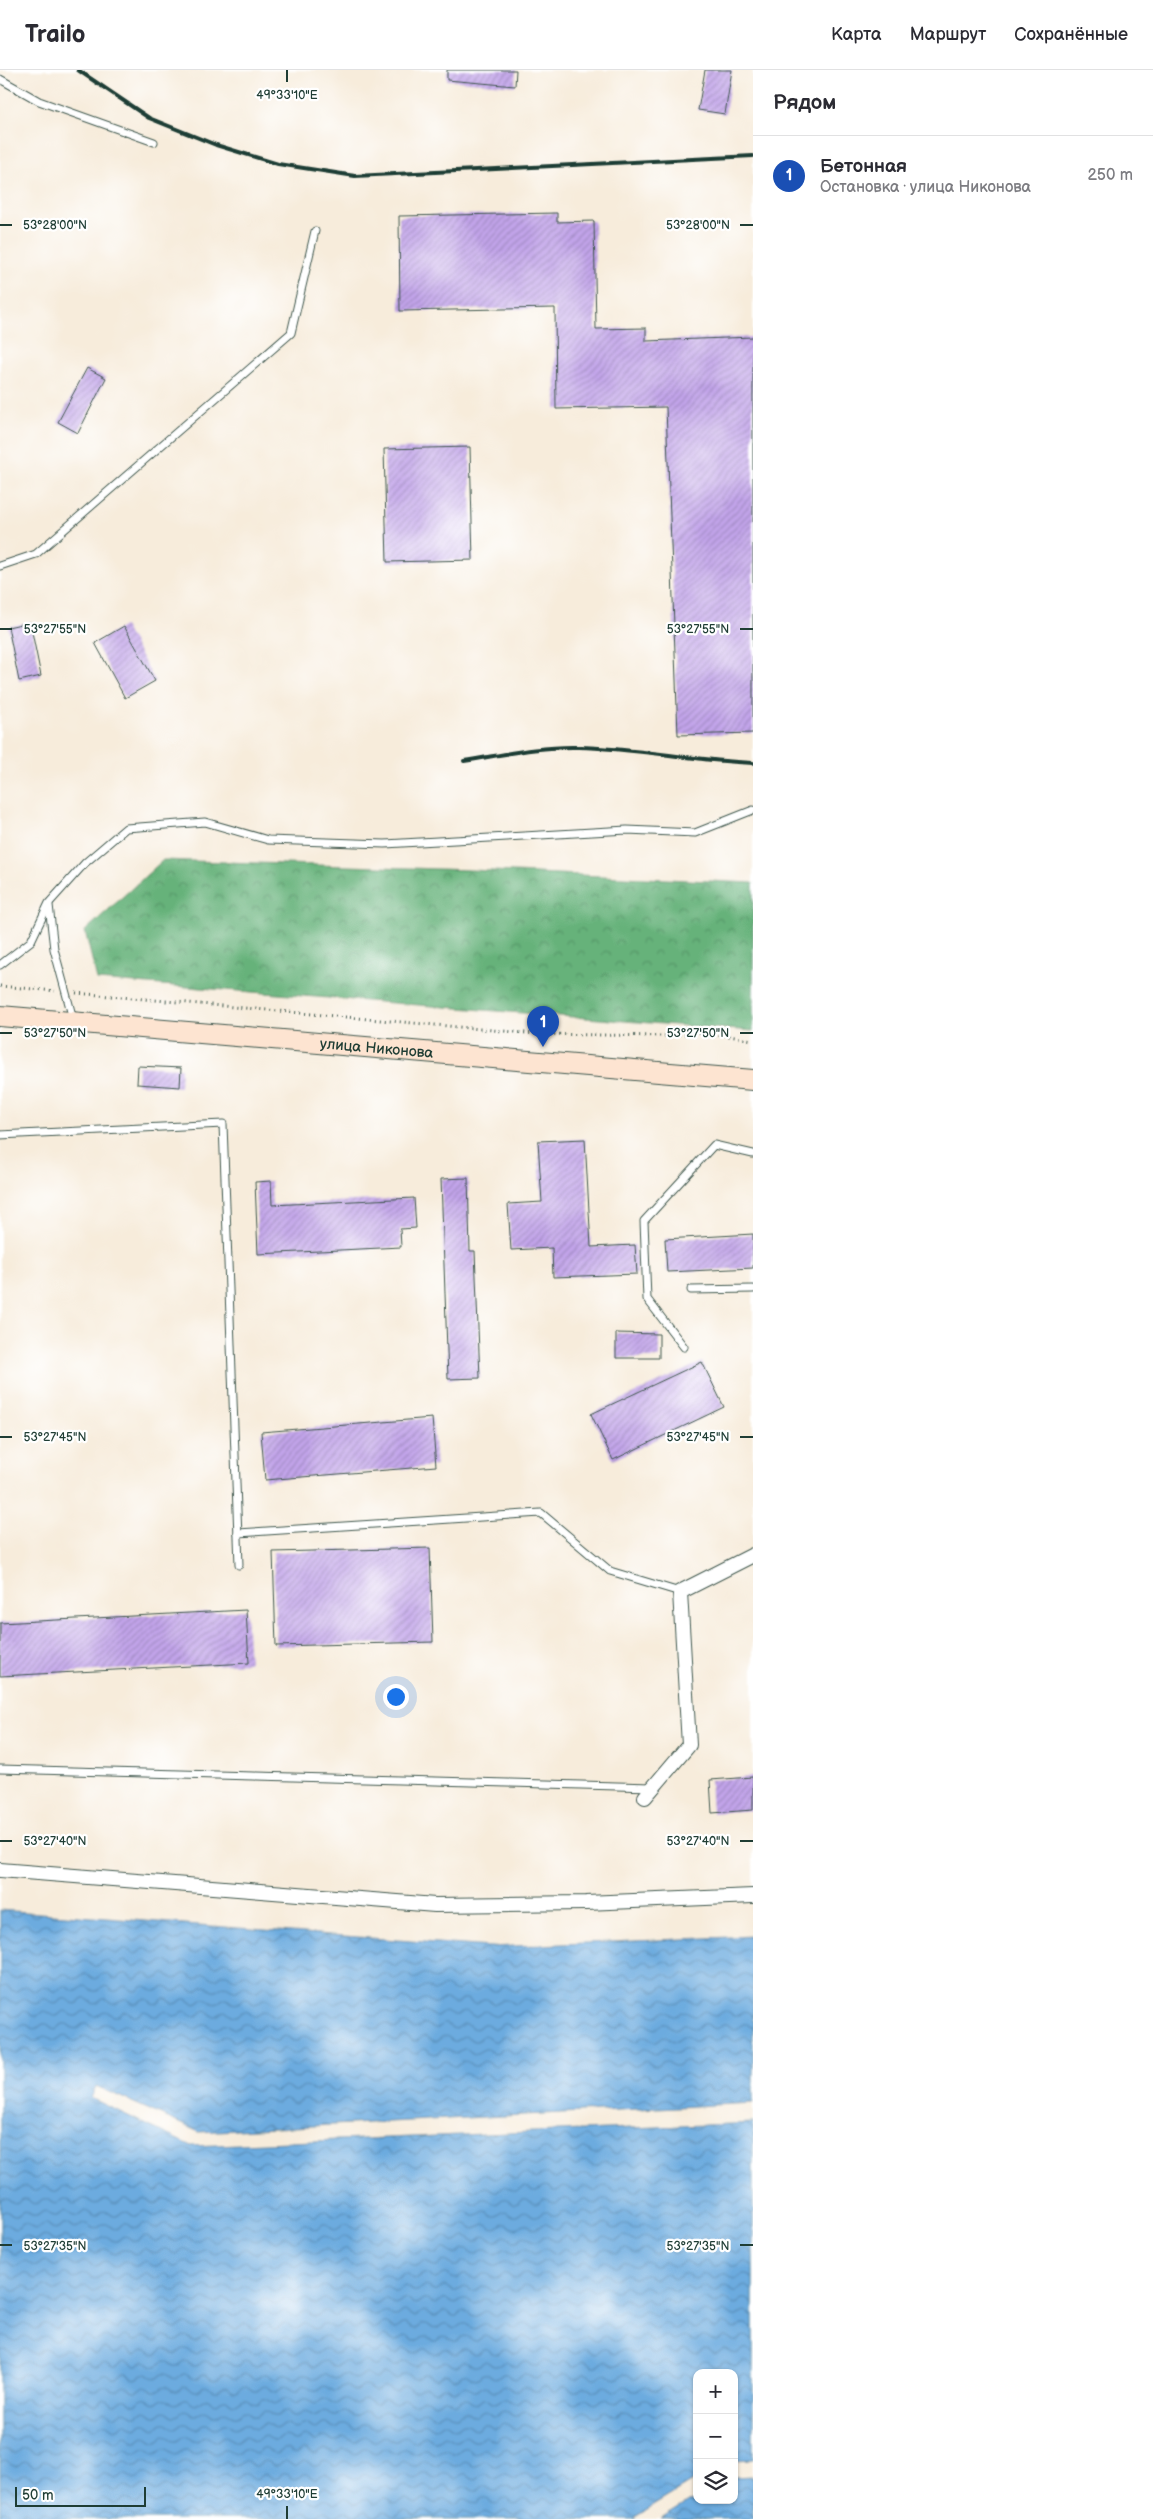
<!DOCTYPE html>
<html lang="ru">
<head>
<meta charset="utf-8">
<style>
	:root { --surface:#fff; --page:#f7f7f7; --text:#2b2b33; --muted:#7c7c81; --line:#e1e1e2; --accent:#111827 }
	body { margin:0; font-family:"Balsamiq Sans",sans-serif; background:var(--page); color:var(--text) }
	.controls { position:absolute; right:15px; bottom:15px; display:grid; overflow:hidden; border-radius:10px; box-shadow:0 1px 4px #0004 }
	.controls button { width:45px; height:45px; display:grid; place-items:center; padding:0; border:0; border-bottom:1px solid var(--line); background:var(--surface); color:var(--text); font:25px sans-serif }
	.scale { position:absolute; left:15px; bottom:12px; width:131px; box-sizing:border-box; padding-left:5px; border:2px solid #1f3d34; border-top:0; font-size:14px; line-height:18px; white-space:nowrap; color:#1f3d34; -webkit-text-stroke:4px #fff; paint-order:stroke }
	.you { position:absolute; left:395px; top:1626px; width:18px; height:18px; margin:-12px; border:4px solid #fff; border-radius:50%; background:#1a73e8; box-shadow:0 0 0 8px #1a73e833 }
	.badge { display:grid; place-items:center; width:32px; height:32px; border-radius:50%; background:var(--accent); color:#fff; font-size:16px; font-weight:700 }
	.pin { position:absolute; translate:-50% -41px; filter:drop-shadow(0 1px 2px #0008) }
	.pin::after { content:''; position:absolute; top:26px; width:18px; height:15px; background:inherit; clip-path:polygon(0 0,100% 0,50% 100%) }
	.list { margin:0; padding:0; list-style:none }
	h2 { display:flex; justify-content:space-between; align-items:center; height:65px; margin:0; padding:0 20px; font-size:21px }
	h2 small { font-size:16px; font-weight:400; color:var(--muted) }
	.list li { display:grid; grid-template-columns:32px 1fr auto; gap:15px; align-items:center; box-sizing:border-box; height:80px; padding:0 20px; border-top:1px solid var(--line) }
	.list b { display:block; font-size:19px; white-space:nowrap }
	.list p { margin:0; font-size:16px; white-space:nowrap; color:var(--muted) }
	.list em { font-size:16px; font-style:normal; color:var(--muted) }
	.icon { flex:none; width:28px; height:28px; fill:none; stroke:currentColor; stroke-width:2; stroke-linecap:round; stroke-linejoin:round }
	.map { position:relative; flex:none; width:753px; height:2449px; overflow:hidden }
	header { display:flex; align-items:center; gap:30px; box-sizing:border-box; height:70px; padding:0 25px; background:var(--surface); border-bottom:1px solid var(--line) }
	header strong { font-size:24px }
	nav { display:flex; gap:28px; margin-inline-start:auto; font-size:18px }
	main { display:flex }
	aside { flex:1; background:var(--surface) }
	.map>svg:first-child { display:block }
	.forest { fill:url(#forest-crowns); stroke:#427857 }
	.water { fill:url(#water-waves); stroke:#46748a }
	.building { fill:url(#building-hatch) }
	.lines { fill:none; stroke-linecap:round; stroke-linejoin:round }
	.lane-casing { stroke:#3f574d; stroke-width:9 }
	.street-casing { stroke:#3f574d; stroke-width:16 }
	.secondary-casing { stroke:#3f574d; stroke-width:22 }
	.path { stroke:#3f574d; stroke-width:3; stroke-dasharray:1 4; stroke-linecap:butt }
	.lane { stroke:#fff; stroke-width:7 }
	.street { stroke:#fff; stroke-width:14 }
	.secondary { stroke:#fde4d1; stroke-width:20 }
	.rail { stroke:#1f3d34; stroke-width:4 }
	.ticks { fill:none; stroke:#1f3d34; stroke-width:2 }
	.labels { text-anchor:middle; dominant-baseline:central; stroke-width:4.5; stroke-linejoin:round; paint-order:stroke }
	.street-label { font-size:15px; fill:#1f3d34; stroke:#fff }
	.ticks-label { font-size:12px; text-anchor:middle; fill:#1f3d34; stroke:#fff; stroke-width:4.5; stroke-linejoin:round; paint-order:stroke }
</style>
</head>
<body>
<header>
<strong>Trailo</strong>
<nav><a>Карта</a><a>Маршрут</a><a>Сохранённые</a></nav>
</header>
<main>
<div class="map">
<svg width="753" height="2449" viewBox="0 0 753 2449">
	<defs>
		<pattern id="forest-crowns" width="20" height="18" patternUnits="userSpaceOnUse" patternTransform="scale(1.25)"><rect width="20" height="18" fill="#66b27a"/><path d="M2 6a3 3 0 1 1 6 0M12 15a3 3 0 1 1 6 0" fill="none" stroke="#539265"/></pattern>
		<pattern id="water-waves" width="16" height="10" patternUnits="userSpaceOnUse" patternTransform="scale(1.25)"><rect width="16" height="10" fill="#6cabdf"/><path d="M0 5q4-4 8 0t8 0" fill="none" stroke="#588cb6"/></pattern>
		<pattern id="building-hatch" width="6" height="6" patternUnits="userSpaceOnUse" patternTransform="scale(1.25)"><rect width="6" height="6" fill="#c2a4ea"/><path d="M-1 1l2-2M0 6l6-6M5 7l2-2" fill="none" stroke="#9d87be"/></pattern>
	</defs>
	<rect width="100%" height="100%" fill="#fff"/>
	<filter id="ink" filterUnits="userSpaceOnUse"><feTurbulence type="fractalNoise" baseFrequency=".02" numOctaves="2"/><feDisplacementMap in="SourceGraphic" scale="10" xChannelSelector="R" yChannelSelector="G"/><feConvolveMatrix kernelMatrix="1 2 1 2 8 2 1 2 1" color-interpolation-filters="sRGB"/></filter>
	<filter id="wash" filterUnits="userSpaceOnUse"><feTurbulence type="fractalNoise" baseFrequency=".0096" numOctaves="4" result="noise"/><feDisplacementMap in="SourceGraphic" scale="20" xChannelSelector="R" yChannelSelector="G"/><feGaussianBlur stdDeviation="1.12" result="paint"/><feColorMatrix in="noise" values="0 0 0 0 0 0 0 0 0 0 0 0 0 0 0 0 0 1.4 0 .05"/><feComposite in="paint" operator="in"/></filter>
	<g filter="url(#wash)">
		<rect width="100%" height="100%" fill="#f7ecdb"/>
		<polygon class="forest" points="163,790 471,800 753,813 753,961 97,910 85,861"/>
		<g class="water">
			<polygon points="0,1840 490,1877 753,1866 753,2033 199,2062 96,2016 91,2028 191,2076 753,2053 753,2389 734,2390 734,2303 697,2303 697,2409 635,2447 636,2449 0,2449"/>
			<polygon points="753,2406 753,2449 661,2449 697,2427 697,2430 734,2430 734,2407"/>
		</g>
		<g id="blocks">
			<g class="building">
				<polygon points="447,0 516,0 515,16 447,10"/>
				<polygon points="705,0 732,0 725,44 698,40"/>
				<polygon points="557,143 557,152 594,151 596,259 646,258 646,271 753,267 753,663 678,665 666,337 556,339 555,238 400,241 399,146"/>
				<polygon points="87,298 106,308 78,363 58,352"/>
				<polygon points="470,377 473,490 387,492 384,379"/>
				<polygon points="30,552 41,606 19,611 8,557"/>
				<polygon points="124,556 155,611 125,628 95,573"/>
				<polygon points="138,996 181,998 180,1017 137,1014"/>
				<polygon points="585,1069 591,1177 635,1175 637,1204 553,1207 552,1178 511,1180 508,1134 542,1132 538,1071"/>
				<polygon points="468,1108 470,1181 475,1181 480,1308 448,1309 441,1109"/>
				<polygon points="271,1111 272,1135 414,1128 416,1158 400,1159 401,1177 258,1184 255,1112"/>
				<polygon points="753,1164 753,1198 667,1202 665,1169"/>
				<polygon points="616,1263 659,1264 659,1288 616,1288"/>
				<polygon points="702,1292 724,1337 613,1390 591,1344"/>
				<polygon points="432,1348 436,1396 265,1410 261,1362"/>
				<polygon points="430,1478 433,1572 276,1576 273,1482"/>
				<polygon points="246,1540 249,1593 0,1606 0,1553"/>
				<polygon points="753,1707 753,1740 712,1743 710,1710"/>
			</g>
		</g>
	</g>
	<g filter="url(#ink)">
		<use href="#blocks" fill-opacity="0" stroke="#3f574d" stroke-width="1"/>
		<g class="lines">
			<defs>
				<g id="lane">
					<polyline points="0,9 39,31 154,72"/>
					<polyline points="0,496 36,484 291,263 315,161"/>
					<polyline points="49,835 54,879 73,949"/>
					<polyline points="0,895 31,871 49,833 85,793 126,758 205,752 268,770 385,774 627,760 695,763 753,740"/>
					<polyline points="0,1065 223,1054 239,1495"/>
					<polyline points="691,1220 753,1219"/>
					<polyline points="684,1277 647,1229 644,1151 714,1075 753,1084"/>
					<polyline points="238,1463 541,1443 610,1501 680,1522"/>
					<polyline points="0,1699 652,1717"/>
				</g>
				<g id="street">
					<polyline points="645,1727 689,1675 680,1522 753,1485"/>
					<polyline points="0,1800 435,1835 586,1833 753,1826"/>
				</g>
				<g id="secondary">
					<path id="s1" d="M0,946L753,1010"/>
				</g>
			</defs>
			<use href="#lane" class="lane-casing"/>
			<use href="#street" class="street-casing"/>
			<use href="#secondary" class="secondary-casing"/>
			<g class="path">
				<polyline points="0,916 55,921"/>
				<polyline points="76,923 537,964 663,966 704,962 753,970"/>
			</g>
			<use href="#lane" class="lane"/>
			<use href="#street" class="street"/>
			<use href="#secondary" class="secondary"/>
			<g class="rail">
				<polyline points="78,0 149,48 216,75 278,94 355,106 753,86"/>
				<path d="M464,691C502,685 540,676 578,677C637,678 694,691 753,693"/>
			</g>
		</g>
	</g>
	<path class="ticks" d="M287,0V12M0,155H12M740,155H753M0,559H12M740,559H753M0,963H12M740,963H753M0,1367H12M740,1367H753M0,1771H12M740,1771H753M0,2175H12M740,2175H753M287,2436V2449"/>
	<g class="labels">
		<g class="street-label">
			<text stroke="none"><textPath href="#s1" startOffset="378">улица Никонова</textPath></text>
		</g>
	</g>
	<g class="ticks-label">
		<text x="287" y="29">49°33'10"E</text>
		<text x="55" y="159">53°28'00"N</text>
		<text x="698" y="159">53°28'00"N</text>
		<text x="55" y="563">53°27'55"N</text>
		<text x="698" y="563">53°27'55"N</text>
		<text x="55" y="967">53°27'50"N</text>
		<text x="698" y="967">53°27'50"N</text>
		<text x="55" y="1371">53°27'45"N</text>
		<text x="698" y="1371">53°27'45"N</text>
		<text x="55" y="1775">53°27'40"N</text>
		<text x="698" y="1775">53°27'40"N</text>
		<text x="55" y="2180">53°27'35"N</text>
		<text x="698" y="2180">53°27'35"N</text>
		<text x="287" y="2428">49°33'10"E</text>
	</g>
</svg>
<div class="controls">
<button>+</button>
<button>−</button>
<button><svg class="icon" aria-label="layers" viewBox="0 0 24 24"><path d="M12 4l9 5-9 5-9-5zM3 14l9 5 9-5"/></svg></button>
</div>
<div class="scale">50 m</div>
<div class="you"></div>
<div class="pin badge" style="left:543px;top:977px;background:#1a4fb4">1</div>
</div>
<aside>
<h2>Рядом<small></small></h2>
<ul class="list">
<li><span class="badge" style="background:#1a4fb4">1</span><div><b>Бетонная</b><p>Остановка · улица Никонова</p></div><em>250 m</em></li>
</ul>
</aside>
</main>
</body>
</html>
